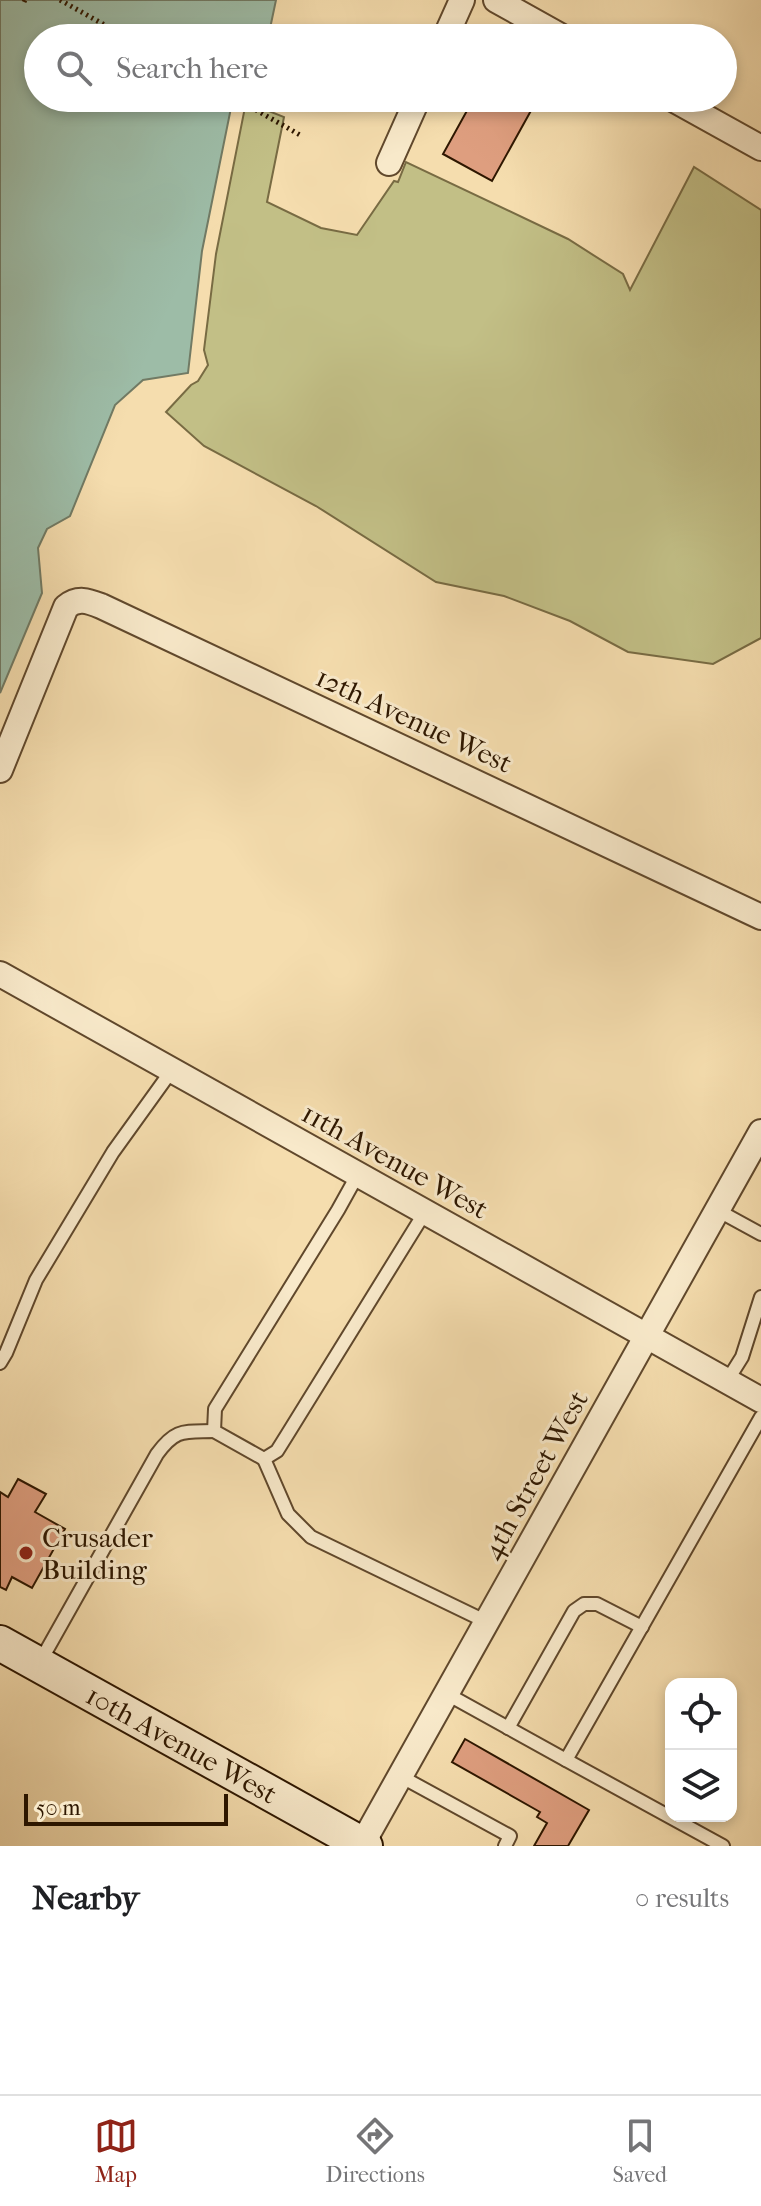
<!DOCTYPE html>
<html lang="en">
<head>
<meta charset="utf-8">
<style>
	:root { --surface:#fff; --page:#f6f6f6; --text:#202124; --muted:#757577; --line:#e0e0e0; --accent:#8f2418 }
	body { margin:0; font-family:"IM FELL French Canon",serif; background:var(--page); color:var(--text) }
	.controls { position:absolute; right:24px; bottom:24px; display:grid; overflow:hidden; border-radius:16px; box-shadow:0 4px 12px #0003 }
	.controls button { width:72px; height:72px; display:grid; place-items:center; padding:0; border:0; border-bottom:2px solid var(--line); background:var(--surface); color:var(--text); font:40px sans-serif }
	.scale { position:absolute; left:24px; bottom:20px; width:204px; box-sizing:border-box; padding-left:8px; border:4px solid #2e1700; border-top:0; font-size:22px; line-height:28px; white-space:nowrap; color:#2e1700; -webkit-text-stroke:6px #f8e9ca; paint-order:stroke }
	.list { margin:0; padding:0; list-style:none }
	h2 { display:flex; justify-content:space-between; align-items:center; height:104px; margin:0; padding:0 32px; font-size:34px }
	h2 small { font-size:26px; font-weight:400; color:var(--muted) }
	.icon { flex:none; width:44px; height:44px; fill:none; stroke:currentColor; stroke-width:2; stroke-linecap:round; stroke-linejoin:round }
	.map { position:relative; flex:none; width:761px; height:1846px; overflow:hidden }
	.search { position:absolute; background:var(--surface); box-shadow:0 4px 12px #0003; left:24px; right:24px; top:24px; height:88px; display:flex; align-items:center; gap:20px; box-sizing:border-box; padding:0 28px; border-radius:44px; color:var(--muted); font-size:30px }
	.sheet { height:248px; background:var(--surface) }
	nav { display:flex; justify-content:space-around; align-items:center; box-sizing:border-box; height:112px; border-top:2px solid var(--line); background:var(--surface); font-size:22px; color:var(--muted) }
	nav a { display:grid; justify-items:center; gap:4px }
	nav .on { color:var(--accent) }
	.map>svg:first-child { display:block }
	.green { fill:#c2bf86; stroke:#786b43; stroke-width:2 }
	.water { fill:#9dbca7; stroke:#717a64; stroke-width:2 }
	.building { fill:#de9e7f; stroke:#2e1700; stroke-width:2 }
	.lines { fill:none; stroke-linecap:round; stroke-linejoin:round }
	.lane-casing { stroke:#60482c; stroke-width:16 }
	.street-casing { stroke:#60482c; stroke-width:28 }
	.secondary-casing { stroke:#2e1700; stroke-width:38 }
	.path { stroke:#2e1700; stroke-width:5; stroke-dasharray:2 4; stroke-linecap:butt }
	.lane { stroke:#f8e9ca; stroke-width:12 }
	.street { stroke:#f8e9ca; stroke-width:24 }
	.secondary { stroke:#f8e9ca; stroke-width:34 }
	.poi-dot { fill:#8f2418; stroke:#f8e9ca; stroke-width:3 }
	.labels { text-anchor:middle; dominant-baseline:central; stroke-width:6; stroke-linejoin:round; paint-order:stroke }
	.street-label { font-size:28px; fill:#2e1700; stroke:#f8e9ca }
	.poi-label { font-size:28px; fill:#2e1700; stroke:#f8e9ca; text-anchor:start }
</style>
</head>
<body>
<div class="map">
<svg width="761" height="1846" viewBox="0 0 761 1846">
	<rect width="100%" height="100%" fill="#f5ddae"/>
	<filter id="stains"><feTurbulence type="fractalNoise" baseFrequency=".0025" numOctaves="4"/><feColorMatrix values="0 0 0 0 .2 0 0 0 0 .09 0 0 0 0 .02 0 0 0 .5 -.17"/></filter>
	<radialGradient id="worn" r=".72"><stop offset=".6" stop-color="#630" stop-opacity="0"/><stop offset="1" stop-color="#630" stop-opacity=".3"/></radialGradient>
	<polygon class="green" points="246,102 284,117 267,202 321,228 357,235 394,181 398,182 406,162 568,239 623,274 630,290 694,167 761,210 761,638 713,664 628,652 570,621 504,596 436,582 316,506 204,446 166,412 191,385 198,381 208,365 204,350 216,254"/>
	<polygon class="water" points="0,0 276,0 268,38 38,38 38,98 233,98 202,251 188,373 143,380 115,405 70,516 47,529 38,548 42,593 0,693"/>
	<g class="building">
		<polygon points="474,98 538,98 492,181 443,154"/>
		<polygon points="18,1479 46,1494 35,1512 65,1529 32,1588 12,1577 6,1590 0,1587 0,1492 8,1497"/>
		<polygon points="465,1739 589,1810 568,1846 534,1846 547,1823 537,1817 540,1812 452,1762"/>
	</g>
	<g class="lines">
		<defs>
			<g id="lane">
				<polyline points="358,1174 338,1210 215,1409 214,1431 264,1459 277,1451 287,1435 425,1212"/>
				<polyline points="717,1210 761,1234"/>
				<polyline points="0,1363 6,1353 36,1280 113,1152 172,1070"/>
				<polyline points="727,1381 742,1357 761,1297"/>
				<polyline points="264,1459 288,1514 311,1537 487,1622"/>
				<path d="M40,1662L157,1454C176,1428 184,1432 214,1431"/>
				<polyline points="447,1694 566,1760 761,1417"/>
				<polyline points="508,1728 574,1611 584,1604 597,1604 642,1627"/>
				<polyline points="566,1760 723,1846"/>
				<polyline points="400,1776 510,1836 505,1846"/>
			</g>
			<g id="street">
				<polyline points="496,0 564,38"/>
				<polyline points="445,38 462,0"/>
				<polyline points="671,98 761,148"/>
				<polyline points="389,163 418,98"/>
				<path d="M0,770L66,607C78,597 88,601 101,606L761,917"/>
				<polyline points="0,974 761,1400"/>
				<polyline points="361,1846 761,1132"/>
			</g>
			<g id="secondary">
				<path id="s1" d="M0,1643L365,1846"/>
			</g>
		</defs>
		<use href="#lane" class="lane-casing"/>
		<use href="#street" class="street-casing"/>
		<use href="#secondary" class="secondary-casing"/>
		<g class="path">
			<polyline points="60,0 128,38"/>
			<polyline points="24,2 25,0"/>
			<polyline points="235,98 300,135"/>
		</g>
		<use href="#lane" class="lane"/>
		<use href="#street" class="street"/>
		<use href="#secondary" class="secondary"/>
	</g>
	<circle class="poi-dot" cx="26" cy="1553" r="8"/>
	<g class="labels">
		<g class="street-label">
			<text transform="translate(414 720) rotate(25)">12th Avenue West</text>
			<text transform="translate(395 1161) rotate(29)">11th Avenue West</text>
			<text transform="translate(535 1475) rotate(-61)">4th Street West</text>
			<text stroke="none"><textPath href="#s1" startOffset="208">10th Avenue West</textPath></text>
		</g>
		<g class="poi-label">
			<text x="42" y="1537">Crusader<tspan x="42" dy="32">Building</tspan></text>
		</g>
	</g>
	<rect width="100%" height="100%" filter="url(#stains)"/>
	<rect width="100%" height="100%" fill="url(#worn)"/>
</svg>
<div class="controls">
<button><svg class="icon" aria-label="locate" viewBox="0 0 24 24"><circle cx="12" cy="12" r="6"/><path d="M12 2v4M12 18v4M2 12h4M18 12h4"/></svg></button>
<button><svg class="icon" aria-label="layers" viewBox="0 0 24 24"><path d="M12 4l9 5-9 5-9-5zM3 14l9 5 9-5"/></svg></button>
</div>
<div class="scale">50 m</div>
<div class="search"><svg class="icon" aria-label="search" viewBox="0 0 24 24"><circle cx="10" cy="10" r="6"/><path d="M15 15l6 6"/></svg>Search here</div>
</div>
<section class="sheet">
<h2>Nearby<small>0 results</small></h2>
<ul class="list">
</ul>
</section>
<nav>
<a class="on"><svg class="icon" aria-label="map" viewBox="0 0 24 24"><path d="M3 6l6-2 6 2 6-2v14l-6 2-6-2-6 2zM9 4v14M15 6v14"/></svg>Map</a>
<a><svg class="icon" aria-label="directions" viewBox="0 0 24 24"><path d="M12 3l9 9-9 9-9-9zM9 14v-3h6M13 9l2 2-2 2"/></svg>Directions</a>
<a><svg class="icon" aria-label="saved" viewBox="0 0 24 24"><path d="M7 4h10v16l-5-4-5 4z"/></svg>Saved</a>
</nav>
</body>
</html>
